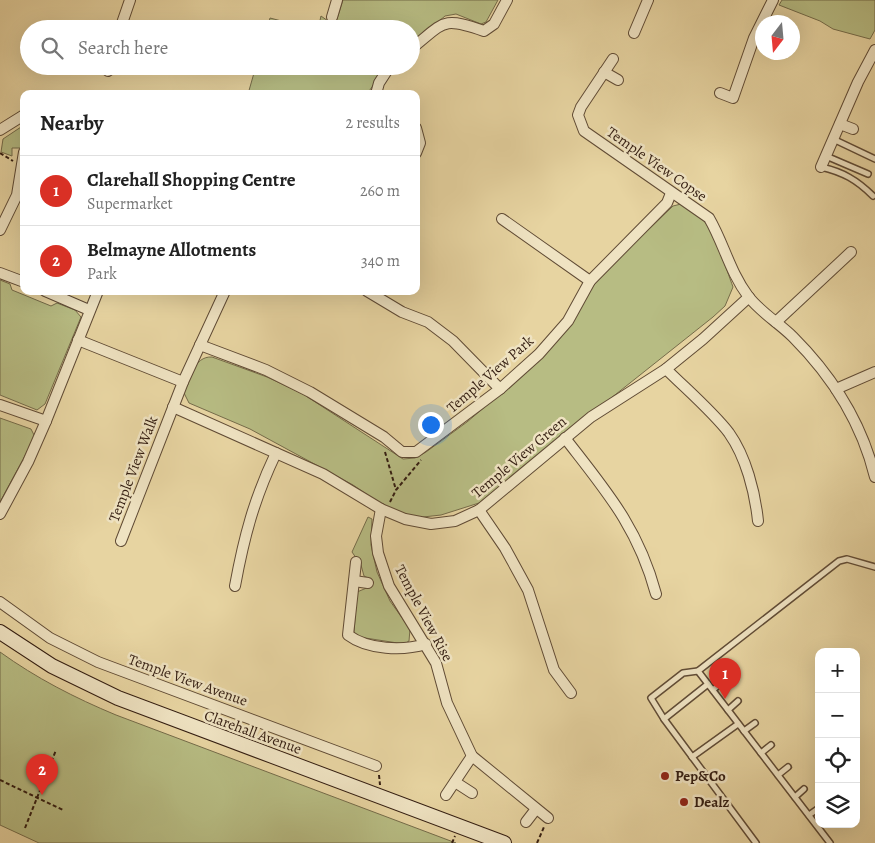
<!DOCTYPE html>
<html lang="en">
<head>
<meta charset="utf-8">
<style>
	:root { --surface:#fff; --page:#f2f2f2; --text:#222; --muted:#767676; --line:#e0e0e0; --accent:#d93025 }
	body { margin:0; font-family:Alegreya,serif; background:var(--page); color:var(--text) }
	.controls { position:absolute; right:15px; bottom:15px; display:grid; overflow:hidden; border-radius:10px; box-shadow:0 5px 20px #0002 }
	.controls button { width:45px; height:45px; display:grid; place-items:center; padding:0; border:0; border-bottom:1px solid var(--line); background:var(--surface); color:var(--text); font:25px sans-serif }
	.compass { position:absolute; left:755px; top:15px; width:45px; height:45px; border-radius:50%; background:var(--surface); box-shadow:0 5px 20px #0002; rotate:196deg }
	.you { position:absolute; left:430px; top:424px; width:18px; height:18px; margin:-12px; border:4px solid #fff; border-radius:50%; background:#1a73e8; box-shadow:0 0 0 8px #1a73e833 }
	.badge { display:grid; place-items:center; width:32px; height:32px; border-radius:50%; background:var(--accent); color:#fff; font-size:16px; font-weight:700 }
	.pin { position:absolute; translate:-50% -41px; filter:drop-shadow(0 1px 2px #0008) }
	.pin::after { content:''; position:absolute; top:26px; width:18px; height:15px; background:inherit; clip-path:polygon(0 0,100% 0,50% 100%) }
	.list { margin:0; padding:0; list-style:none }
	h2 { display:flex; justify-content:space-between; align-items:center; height:65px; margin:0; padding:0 20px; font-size:21px }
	h2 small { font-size:16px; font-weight:400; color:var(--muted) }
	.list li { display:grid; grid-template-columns:32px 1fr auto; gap:15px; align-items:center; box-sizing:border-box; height:70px; padding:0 20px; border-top:1px solid var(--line) }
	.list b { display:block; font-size:19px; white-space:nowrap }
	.list p { margin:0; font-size:16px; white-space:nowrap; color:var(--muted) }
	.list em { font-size:16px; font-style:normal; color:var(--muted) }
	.icon { flex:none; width:28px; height:28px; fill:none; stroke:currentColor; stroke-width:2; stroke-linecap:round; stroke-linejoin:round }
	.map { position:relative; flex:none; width:875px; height:843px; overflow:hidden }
	.search { position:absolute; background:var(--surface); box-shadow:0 5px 20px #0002; left:20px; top:20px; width:400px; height:55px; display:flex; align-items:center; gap:12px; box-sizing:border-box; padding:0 18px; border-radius:28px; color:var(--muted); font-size:19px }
	.panel { position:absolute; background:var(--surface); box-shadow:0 5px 20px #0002; left:20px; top:90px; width:400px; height:205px; border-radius:10px }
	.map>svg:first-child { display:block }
	.green { fill:#b7bc83; stroke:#756c4a }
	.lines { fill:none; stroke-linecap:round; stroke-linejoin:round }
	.service-casing { stroke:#604b35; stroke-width:8 }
	.minor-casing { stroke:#604b35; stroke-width:12 }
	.secondary-casing { stroke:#331d11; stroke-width:16 }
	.path { stroke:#331d11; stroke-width:2; stroke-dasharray:4 2.5; stroke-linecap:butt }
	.service { stroke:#efe3c2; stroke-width:5 }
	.minor { stroke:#efe3c2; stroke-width:10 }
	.secondary { stroke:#efe3c2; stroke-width:14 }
	.poi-dot { fill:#8f2418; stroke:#efe3c2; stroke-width:2 }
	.labels { text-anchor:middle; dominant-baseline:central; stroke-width:5; stroke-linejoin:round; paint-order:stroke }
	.street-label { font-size:15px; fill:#331d11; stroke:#efe3c2 }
	.poi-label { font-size:15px; font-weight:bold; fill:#331d11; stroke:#efe3c2; text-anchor:start }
</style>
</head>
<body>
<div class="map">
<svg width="875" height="843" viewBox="0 0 875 843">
	<rect width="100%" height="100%" fill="#e7d4a1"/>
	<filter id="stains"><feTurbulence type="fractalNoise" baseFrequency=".004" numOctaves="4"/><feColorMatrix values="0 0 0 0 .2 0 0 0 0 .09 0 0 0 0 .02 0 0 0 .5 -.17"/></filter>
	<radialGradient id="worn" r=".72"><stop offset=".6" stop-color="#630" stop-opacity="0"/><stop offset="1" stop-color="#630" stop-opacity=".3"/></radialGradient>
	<g class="green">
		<polygon points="343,0 498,0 486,22 481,24 456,14 445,16 411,45 411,29 318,29 321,16 328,21 336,22"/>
		<polygon points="782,0 875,0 875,30 870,39 833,29 820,21 779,5"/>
		<polygon points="270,18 312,29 267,29"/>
		<polygon points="256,66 387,66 367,94 248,94"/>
		<polygon points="24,125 24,148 12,148 12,156 1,152 3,139"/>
		<path d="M681,204C686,207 693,210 698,214C713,227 726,268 733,287L725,306L713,317L479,503L441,515L414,518L387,508L353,485L250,429L189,403L184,393C189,379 194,356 212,357L267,377L303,394L403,459L415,458L426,452L467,422L539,361L564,331L598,278L673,206Z"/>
		<polygon points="0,280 10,284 12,290 51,306 57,303 75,310 81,317 45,404 37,410 0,395"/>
		<polygon points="0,418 31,429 35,437 0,502"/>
		<polygon points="368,517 372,519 371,545 377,572 390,601 410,629 409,641 404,644 359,637 354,632 357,592 369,587 370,579 364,576 361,565 352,552"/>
		<path d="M0,652C36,678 75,698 116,715L456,843H39L0,825Z"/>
	</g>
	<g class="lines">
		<defs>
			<g id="service">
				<polyline points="833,139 875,159"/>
				<polyline points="826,156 868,174"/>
				<path d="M821,167C843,172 857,180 873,196"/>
				<polyline points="698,671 683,673 651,698 664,719 756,843"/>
				<polyline points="713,690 723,681"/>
				<polyline points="728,710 738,701"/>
				<polyline points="664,719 708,684"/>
				<polyline points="744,731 755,723"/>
				<polyline points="761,753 771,745"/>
				<polyline points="692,757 738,724"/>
				<polyline points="778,775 788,767"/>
				<polyline points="795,797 804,789"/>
				<polyline points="809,815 819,808"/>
				<polyline points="830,843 698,671 839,561 847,559 875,567"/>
			</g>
			<g id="minor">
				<polyline points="332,17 337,0"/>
				<polyline points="120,29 130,0"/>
				<polyline points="634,33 648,0"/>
				<path d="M411,49C445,22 441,16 484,31L494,24L507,0"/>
				<path d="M613,59L581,107L578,115L584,131L709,218C724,244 730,272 748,296C760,312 779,323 793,337C832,376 862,424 875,477"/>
				<polyline points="241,66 243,67"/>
				<polyline points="108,71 110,66"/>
				<polyline points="604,72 618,80"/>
				<polyline points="720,93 733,98 754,38 773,0"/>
				<polyline points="376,94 379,83 390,66"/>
				<polyline points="840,124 853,129"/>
				<polyline points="416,128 420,143 416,153"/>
				<polyline points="0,130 24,115"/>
				<polyline points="821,167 858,82 875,50"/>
				<polyline points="502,219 590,281"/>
				<polyline points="0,230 17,195 24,152"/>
				<polyline points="0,273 24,282"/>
				<polyline points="45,291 89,310"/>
				<polyline points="367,291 402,312 428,322 453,341 500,389"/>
				<polyline points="776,322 851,252"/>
				<polyline points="78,340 183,382"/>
				<polyline points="200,345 266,370 310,392 384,437 402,452 416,452 500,389 539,354 568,321 590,281 667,203 671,193"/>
				<path d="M666,369C685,388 713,412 729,433C746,457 755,492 758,521"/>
				<polyline points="836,389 875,372"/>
				<polyline points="0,405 46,421"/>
				<polyline points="173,407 323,474 381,509 405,519 431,524 455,521 479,510 591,417 666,369 703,339 749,297"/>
				<path d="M565,438C606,491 638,527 656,594"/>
				<polyline points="381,509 376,536 378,553 389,586 436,663 447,703 472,756 548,818"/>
				<polyline points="479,510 505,548 528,590 554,670 571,693"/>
				<polyline points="0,514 28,462 46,421 98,291"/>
				<polyline points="121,541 183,382 225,291"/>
				<path d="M356,562L348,635C368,650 403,651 426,644"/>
				<polyline points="354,581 368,583"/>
				<path d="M235,586C244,537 254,499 276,453"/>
				<polyline points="0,602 50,638 98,662 376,766"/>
				<polyline points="455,782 472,793"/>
				<polyline points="446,795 472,756"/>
				<polyline points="526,822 536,809"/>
			</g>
			<polyline id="secondary" points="0,632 52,666 118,698 504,843"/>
		</defs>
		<use href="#service" class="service-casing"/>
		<use href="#minor" class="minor-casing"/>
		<use href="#secondary" class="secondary-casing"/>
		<g class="path">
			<polyline points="0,153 13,161"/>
			<polyline points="385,452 396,490"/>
			<polyline points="390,502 396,490 421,460"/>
			<polyline points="379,775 380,785"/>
			<polyline points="0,780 63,810"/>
			<polyline points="25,828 56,750"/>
			<polyline points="452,843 455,836"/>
			<polyline points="537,843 544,827"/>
		</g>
		<use href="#service" class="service"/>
		<use href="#minor" class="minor"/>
		<use href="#secondary" class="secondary"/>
	</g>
	<g class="poi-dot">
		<circle cx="665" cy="776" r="5"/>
		<circle cx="684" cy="802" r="5"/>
	</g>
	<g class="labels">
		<g class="street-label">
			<text transform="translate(657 164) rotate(35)">Temple View Copse</text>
			<text transform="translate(490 374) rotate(-41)">Temple View Park</text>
			<text transform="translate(519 457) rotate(-40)">Temple View Green</text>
			<text transform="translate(133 469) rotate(-69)">Temple View Walk</text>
			<text transform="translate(424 613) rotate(62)">Temple View Rise</text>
			<text transform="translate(188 680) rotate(20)">Temple View Avenue</text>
			<text transform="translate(253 732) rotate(20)">Clarehall Avenue</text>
		</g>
		<g class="poi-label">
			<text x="675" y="776">Pep&amp;Co</text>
			<text x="694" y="802">Dealz</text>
		</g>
	</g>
	<rect width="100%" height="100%" filter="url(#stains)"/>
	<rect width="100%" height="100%" fill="url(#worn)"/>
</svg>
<div class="controls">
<button>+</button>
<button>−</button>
<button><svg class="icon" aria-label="locate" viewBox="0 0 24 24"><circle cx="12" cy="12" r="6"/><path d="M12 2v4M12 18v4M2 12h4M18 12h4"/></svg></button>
<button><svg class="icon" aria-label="layers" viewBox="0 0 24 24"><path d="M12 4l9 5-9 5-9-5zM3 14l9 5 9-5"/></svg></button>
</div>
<svg class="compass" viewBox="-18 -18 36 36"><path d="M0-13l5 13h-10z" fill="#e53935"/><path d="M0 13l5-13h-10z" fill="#767676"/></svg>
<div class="you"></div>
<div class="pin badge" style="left:725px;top:699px">1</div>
<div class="pin badge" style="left:42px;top:795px">2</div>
<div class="search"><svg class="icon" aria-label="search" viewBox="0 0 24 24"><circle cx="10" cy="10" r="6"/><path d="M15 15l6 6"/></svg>Search here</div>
<section class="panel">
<h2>Nearby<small>2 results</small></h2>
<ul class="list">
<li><span class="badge">1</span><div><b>Clarehall Shopping Centre</b><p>Supermarket</p></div><em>260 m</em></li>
<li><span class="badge">2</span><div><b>Belmayne Allotments</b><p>Park</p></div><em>340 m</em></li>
</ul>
</section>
</div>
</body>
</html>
